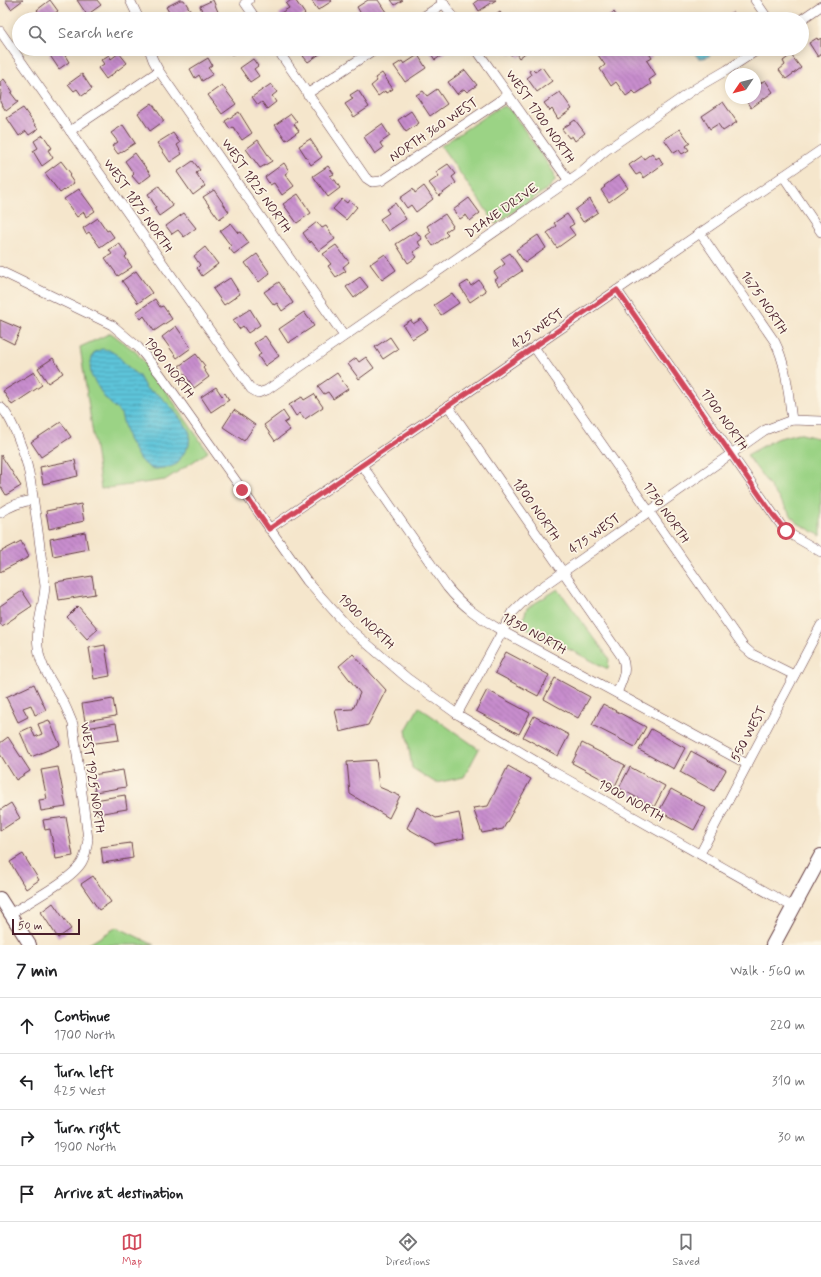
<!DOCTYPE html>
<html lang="en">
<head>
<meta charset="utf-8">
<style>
	:root { --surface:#fff; --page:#f6f6f6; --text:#202124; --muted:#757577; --line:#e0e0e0; --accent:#d1495b }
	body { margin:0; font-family:Mynerve,sans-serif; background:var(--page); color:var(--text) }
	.compass { position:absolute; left:725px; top:68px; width:36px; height:36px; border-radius:50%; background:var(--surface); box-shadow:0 2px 10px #0003; rotate:235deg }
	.scale { position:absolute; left:12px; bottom:10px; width:68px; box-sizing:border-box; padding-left:4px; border:2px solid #4a1f2b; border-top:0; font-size:11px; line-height:14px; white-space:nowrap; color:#4a1f2b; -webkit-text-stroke:3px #fcf5e5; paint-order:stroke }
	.stop { position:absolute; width:12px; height:12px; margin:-9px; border:3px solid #d1495b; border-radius:50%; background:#fff }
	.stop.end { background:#d1495b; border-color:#fff; box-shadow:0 1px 4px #0008 }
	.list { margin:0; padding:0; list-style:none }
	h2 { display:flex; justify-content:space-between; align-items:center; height:52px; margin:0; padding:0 16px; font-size:17px }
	h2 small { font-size:13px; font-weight:400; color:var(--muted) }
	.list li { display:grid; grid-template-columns:26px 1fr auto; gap:12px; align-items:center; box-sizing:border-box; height:56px; padding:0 16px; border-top:1px solid var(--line) }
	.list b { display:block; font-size:15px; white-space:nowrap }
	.list p { margin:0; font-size:13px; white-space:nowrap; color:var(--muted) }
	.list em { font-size:13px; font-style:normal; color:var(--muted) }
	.icon { flex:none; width:22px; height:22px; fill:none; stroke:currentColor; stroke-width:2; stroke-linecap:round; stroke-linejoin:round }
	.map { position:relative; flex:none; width:821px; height:945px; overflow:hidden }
	.search { position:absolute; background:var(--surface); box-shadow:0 2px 10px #0003; left:12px; right:12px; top:12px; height:44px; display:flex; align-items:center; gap:10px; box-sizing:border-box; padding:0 14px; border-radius:22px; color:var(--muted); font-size:15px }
	.sheet { height:276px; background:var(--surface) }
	nav { display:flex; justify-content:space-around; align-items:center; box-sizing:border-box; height:56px; border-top:1px solid var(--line); background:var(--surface); font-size:11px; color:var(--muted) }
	nav a { display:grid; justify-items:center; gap:2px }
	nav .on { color:var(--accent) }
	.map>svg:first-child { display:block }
	.green { fill:#9bd385; stroke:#727958 }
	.water { fill:url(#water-rules); stroke:#547282 }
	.building { fill:url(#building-back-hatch) }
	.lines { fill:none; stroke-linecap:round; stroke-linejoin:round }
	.street-casing { stroke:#643d43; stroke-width:10 }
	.secondary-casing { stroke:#643d43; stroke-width:14 }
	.primary-casing { stroke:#643d43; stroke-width:16 }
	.street { stroke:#fff; stroke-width:9 }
	.secondary { stroke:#fff; stroke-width:12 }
	.primary { stroke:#fff; stroke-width:14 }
	.route { stroke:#d1495b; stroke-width:5 }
	.labels { text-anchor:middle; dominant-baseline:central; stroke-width:3.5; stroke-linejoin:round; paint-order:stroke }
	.street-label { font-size:13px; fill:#4a1f2b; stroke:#fcf5e5 }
</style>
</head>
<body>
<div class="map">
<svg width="821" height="945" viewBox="0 0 821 945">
	<defs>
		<pattern id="water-rules" width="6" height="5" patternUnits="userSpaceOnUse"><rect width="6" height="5" fill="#5dc5da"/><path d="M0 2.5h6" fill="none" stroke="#4f9fb1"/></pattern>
		<pattern id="building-back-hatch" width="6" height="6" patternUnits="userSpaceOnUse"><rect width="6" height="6" fill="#c78dcd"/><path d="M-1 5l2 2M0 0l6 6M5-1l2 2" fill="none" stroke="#a473a7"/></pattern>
	</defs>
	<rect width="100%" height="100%" fill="#fcf5e5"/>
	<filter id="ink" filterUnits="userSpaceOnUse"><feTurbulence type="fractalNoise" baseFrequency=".025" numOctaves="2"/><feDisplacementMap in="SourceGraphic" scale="8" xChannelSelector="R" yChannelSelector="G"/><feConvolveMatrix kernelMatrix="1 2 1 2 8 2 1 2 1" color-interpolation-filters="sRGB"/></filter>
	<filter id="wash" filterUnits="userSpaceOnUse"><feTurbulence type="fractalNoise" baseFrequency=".012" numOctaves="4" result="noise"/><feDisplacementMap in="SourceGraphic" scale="16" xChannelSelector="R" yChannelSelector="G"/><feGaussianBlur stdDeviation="0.9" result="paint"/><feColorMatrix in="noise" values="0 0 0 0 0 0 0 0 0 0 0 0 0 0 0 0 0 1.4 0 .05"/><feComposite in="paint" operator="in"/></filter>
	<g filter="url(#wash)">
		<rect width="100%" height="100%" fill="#f5e6cc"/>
		<g class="green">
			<polygon points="505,106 512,112 554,173 555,180 551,186 496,224 441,146 496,109"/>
			<polygon points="111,333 136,352 157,378 208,452 165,480 101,489 80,347"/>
			<polygon points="798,433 821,439 821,536 796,522 747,455 776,439"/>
			<polygon points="558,589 609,658 608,669 521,625 527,608"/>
			<polygon points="419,707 479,749 464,777 436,783 412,768 406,730"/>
			<polygon points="117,927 154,945 85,945 89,944"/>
		</g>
		<g class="water">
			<path d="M692,49H714V50C710,56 706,59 698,58Z"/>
			<polygon points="102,349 109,350 117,355 132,371 139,376 146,389 159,395 172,408 186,426 190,433 189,445 177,464 170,467 156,469 150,468 140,460 128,439 121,414 104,397 91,375 90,365 93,355 95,352"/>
		</g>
		<g id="blocks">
			<g class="building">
				<polygon points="5,0 23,0 11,9"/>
				<polygon points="50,0 58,11 47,19 44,19 37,10"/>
				<polygon points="77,0 97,0 101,5 87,15"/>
				<polygon points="180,0 184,0 190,10 185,12 187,17 183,19 167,19 165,16 170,14 166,7"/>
				<polygon points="213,0 221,19 205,19 200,6"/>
				<polygon points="291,0 295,0 305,14 297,19 282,19 279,14 289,8 286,4"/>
				<polygon points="311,0 331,0 332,1 318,10"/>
				<polygon points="368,0 378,0 386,12 376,18 364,19 357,7"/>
				<polygon points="391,0 403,0 395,5"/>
				<polygon points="478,0 496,0 479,11 474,3"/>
				<polygon points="30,12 35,19 19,19"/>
				<polygon points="500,12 505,19 490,19"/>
				<polygon points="614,12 618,19 604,19"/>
				<polygon points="733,12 738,19 723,19"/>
				<polygon points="817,38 818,40 821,38 821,55 818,57 809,43"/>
				<polygon points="56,49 61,49 69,62 59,69 49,54"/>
				<polygon points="178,49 197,49 186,55 183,49 179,51"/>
				<polygon points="228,49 240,49 232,55"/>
				<polygon points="303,49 327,49 308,62 303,56 306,54"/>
				<polygon points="428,49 451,49 435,60"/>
				<polygon points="506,49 528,49 529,50 519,58 515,52 511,55"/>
				<polygon points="594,49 646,49 652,58 647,61 656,75 649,80 651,84 636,94 633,91 626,96 616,82 611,86 600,69 605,65"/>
				<polygon points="119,53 127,63 106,79 98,68 104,64 101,60 109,55 111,59"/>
				<polygon points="418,55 426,68 405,82 394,66 402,61 404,64"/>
				<polygon points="791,55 801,68 786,79 779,70 785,65 783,61"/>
				<polygon points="208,58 212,65 208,68 213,74 202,81 199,75 195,78 190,69"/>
				<polygon points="253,59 258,66 254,69 259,76 250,82 240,68"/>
				<polygon points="542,67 552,81 537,92 527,78 531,75 529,71 532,69 535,72"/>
				<polygon points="465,70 477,85 467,92 464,89 457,94 448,82"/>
				<polygon points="382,73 393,89 386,93 385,91 378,96 371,86 377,81 375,78"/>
				<polygon points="82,74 92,89 82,96 77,89 74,91 68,84"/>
				<polygon points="4,79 13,92 11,93 18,102 6,111 0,102 1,93 0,82"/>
				<polygon points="765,80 773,92 751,108 744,98 755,98 755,87"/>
				<polygon points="271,84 277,92 272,96 276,102 267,109 262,102 258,105 252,97"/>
				<polygon points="222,85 236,104 222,114 208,95"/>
				<polygon points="437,89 447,104 430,116 416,95 423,91 427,96"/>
				<polygon points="358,90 369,107 354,117 345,104 353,99 350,95"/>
				<polygon points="560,92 572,109 558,119 552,109 550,111 544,103"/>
				<polygon points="723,102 737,122 723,131 718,124 710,129 702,116"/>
				<polygon points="152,103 164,121 150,131 138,113"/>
				<polygon points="23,108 38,129 29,135 26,131 19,136 7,118"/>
				<polygon points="411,111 419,123 406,132 398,120"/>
				<polygon points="239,112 252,133 242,140 233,127 230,129 225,121"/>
				<polygon points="291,114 297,122 294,124 299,131 286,140 275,125"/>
				<polygon points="575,120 585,133 575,141 572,136 569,138 562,129"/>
				<polygon points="382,124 390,136 380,143 383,148 375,154 364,137"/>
				<polygon points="123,125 135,143 118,154 112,146 118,142 111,133"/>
				<polygon points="680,129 690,143 686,146 689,150 682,154 679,150 674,153 664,139"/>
				<polygon points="173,133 180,143 177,145 182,154 170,162 157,143"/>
				<polygon points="43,135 52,148 48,150 53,158 42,166 33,151 38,148 34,141"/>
				<polygon points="310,139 322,157 311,165 299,146"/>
				<polygon points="258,140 272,161 260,168 246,149"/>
				<polygon points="135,153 151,175 139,184 132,176 134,174 125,161"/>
				<polygon points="652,153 656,159 659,157 663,164 644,178 640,173 636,175 629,165 642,156 644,159"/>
				<polygon points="61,161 71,174 69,176 74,183 60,193 45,173"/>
				<polygon points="193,161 200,170 196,173 205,186 193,195 177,172"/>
				<polygon points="284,163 289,171 285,174 294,186 282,195 274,183 270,185 265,177"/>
				<polygon points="448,164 456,174 452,177 456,183 439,196 429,183 439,176 436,172"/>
				<polygon points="328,166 334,174 330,176 333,180 335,180 340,188 328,197 313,176"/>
				<polygon points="619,175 628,188 609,202 601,190 605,187 604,186"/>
				<polygon points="159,186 173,206 159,216 154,208 156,207 148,194"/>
				<polygon points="424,186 433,199 416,212 411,205 407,208 400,198 413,189 415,193"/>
				<polygon points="79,189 95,211 86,217 84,212 77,217 64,199"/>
				<polygon points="214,190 229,212 219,219 203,197"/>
				<polygon points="298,194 311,213 297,223 283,204"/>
				<polygon points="469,198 480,213 470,221 466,215 460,219 453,210"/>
				<polygon points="342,199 347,203 349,200 357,207 346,220 333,209"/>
				<polygon points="590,199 598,212 583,222 575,210"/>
				<polygon points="395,203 406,219 388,231 380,219 389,213 386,209"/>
				<polygon points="184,213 196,228 184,237 178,230 172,234 166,226"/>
				<polygon points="445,214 453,226 445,232 448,235 433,246 426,236 431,232 427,226"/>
				<polygon points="567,214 574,224 569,227 575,235 557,248 547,233 556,226 554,223"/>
				<polygon points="98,218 107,231 109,230 114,237 100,247 89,232 86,234 83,228"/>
				<polygon points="317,222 322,228 326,226 335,239 319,251 311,241 310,243 303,233"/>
				<polygon points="231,223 239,233 241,232 249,243 234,254 229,248 231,246 220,231"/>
				<polygon points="416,231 422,239 418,242 421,247 413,252 417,257 408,263 396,244"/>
				<polygon points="538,235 546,248 525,263 516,250"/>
				<polygon points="119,243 127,255 125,257 132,267 118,276 105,258 112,254 109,250"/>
				<polygon points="336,245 349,262 343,267 346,271 336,277 328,266 331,264 323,254"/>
				<polygon points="205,247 218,264 202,276 197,268 200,265 194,256"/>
				<polygon points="510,253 522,271 499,286 495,280 498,278 494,272 505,264 501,259"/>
				<polygon points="257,254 270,273 259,282 245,263"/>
				<polygon points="385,254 396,270 382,280 370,264"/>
				<polygon points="136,271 152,293 138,303 122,281"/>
				<polygon points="360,277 368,287 354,298 346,287"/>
				<polygon points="230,278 240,294 224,305 213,289"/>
				<polygon points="479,280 486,291 470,302 460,286 468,281 471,286"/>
				<polygon points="279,282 293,303 282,311 277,303 274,305 264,292"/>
				<polygon points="452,293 459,303 441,315 434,305"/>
				<polygon points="155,299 160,307 163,306 172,319 154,331 144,316 141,319 136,312"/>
				<polygon points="250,309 260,325 248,333 243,326 239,329 233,320"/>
				<polygon points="304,312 314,326 288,343 279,329"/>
				<polygon points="421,319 428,329 412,339 403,325 411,320 413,324"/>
				<polygon points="0,320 21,329 14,344 0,337"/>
				<polygon points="176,326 191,348 177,358 162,337"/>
				<polygon points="265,336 279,356 265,366 258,356 261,354 254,343"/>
				<polygon points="390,337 398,349 383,359 375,347"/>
				<polygon points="196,354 205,366 203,368 209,377 194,388 179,366"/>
				<polygon points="366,357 374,368 359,379 348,364 356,358 359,362"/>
				<polygon points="53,358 63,373 48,383 38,368"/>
				<polygon points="34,372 42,385 12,405 3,391"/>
				<polygon points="337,373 348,389 333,399 328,392 324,394 318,386"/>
				<polygon points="216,387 222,396 225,393 229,400 211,412 201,397"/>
				<polygon points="314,394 323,407 305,419 300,413 296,416 289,405 302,397 304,400"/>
				<polygon points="234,410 255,425 244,441 223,427"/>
				<polygon points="283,411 289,420 284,423 290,430 275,441 264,425"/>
				<polygon points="61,422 71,437 41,457 31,442"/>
				<polygon points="1,455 21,486 6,495 0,485"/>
				<polygon points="75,460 78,476 43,484 40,467"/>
				<polygon points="81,504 84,521 49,529 46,511"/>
				<polygon points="85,532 88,549 53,556 50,539"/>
				<polygon points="21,541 29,557 0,572 0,552"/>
				<polygon points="92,576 95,594 59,600 56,582"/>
				<polygon points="22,591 32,606 2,626 0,623 0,606"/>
				<polygon points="78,606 98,629 87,639 67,617"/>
				<polygon points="105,645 110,676 94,679 89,648"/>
				<polygon points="506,652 549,675 538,696 495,673"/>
				<polygon points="353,654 386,690 368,725 340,732 335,710 353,709 360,693 339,666"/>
				<polygon points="555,678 590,697 578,718 544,699"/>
				<polygon points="34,684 46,710 35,715 31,705 23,708 28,717 18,722 6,697"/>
				<polygon points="487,690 530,713 519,734 476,711"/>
				<polygon points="113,699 116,716 85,721 82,704"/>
				<polygon points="603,704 646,727 635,747 592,725"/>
				<polygon points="534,716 569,735 558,756 523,737"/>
				<polygon points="49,720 60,745 31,757 20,732 31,727 35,737 42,734 38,724"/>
				<polygon points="116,723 119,740 88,744 86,728"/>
				<polygon points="651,729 685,748 674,769 639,750"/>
				<polygon points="8,737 30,771 16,780 0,754 0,743"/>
				<polygon points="582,743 625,765 615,786 572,763"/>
				<polygon points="691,751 726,770 714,791 680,772"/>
				<polygon points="376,760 379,787 400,796 389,818 350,794 347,762"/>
				<polygon points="508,766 531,779 503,829 482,833 473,808 488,806"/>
				<polygon points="58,767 66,807 41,811 39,800 47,799 41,770"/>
				<polygon points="630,767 665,786 654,807 619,788"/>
				<polygon points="123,770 126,787 95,792 93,775"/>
				<polygon points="671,789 706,808 694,830 659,811"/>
				<polygon points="125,795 127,809 97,814 95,800"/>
				<polygon points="11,803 20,818 0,831 0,810"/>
				<polygon points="417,807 436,818 459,813 464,838 435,844 407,828"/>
				<polygon points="66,817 73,856 56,859 50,829 45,830 43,820"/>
				<polygon points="131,843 133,858 103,863 101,847"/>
				<polygon points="23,854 39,880 26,889 10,862"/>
				<polygon points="93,876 111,902 99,910 81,884"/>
				<polygon points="53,903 71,929 58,938 41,912"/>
			</g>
		</g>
	</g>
	<g filter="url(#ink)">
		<use href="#blocks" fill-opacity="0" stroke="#643d43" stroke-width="1"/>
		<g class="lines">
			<defs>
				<g id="street">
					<polyline points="130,0 139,19"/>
					<polyline points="249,0 245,3 256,19"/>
					<polyline points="441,0 455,19"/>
					<polyline points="755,0 768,19"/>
					<polyline points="420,19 444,3"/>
					<polyline points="802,19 821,6"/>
					<polyline points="0,31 251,389 258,393 267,390 581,172 605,151 696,88 727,70 759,49"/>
					<polyline points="149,49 153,60 159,71 344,336"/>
					<polyline points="277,49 366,178 372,182 381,181 508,95"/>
					<polyline points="476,49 569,181"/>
					<polyline points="307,94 375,49"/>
					<polyline points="70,131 159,71"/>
					<polyline points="783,176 821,232"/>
					<path d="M700,233L775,342C787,366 788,393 792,420"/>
					<polyline points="0,271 112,325 138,347 160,374 307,581 350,629 407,678 457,714 554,772 793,907"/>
					<polyline points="617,290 783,528 790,534 821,552"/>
					<polyline points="534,347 744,647 752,654 794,675"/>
					<path d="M448,406L622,657C628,671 622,680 617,693"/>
					<path d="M0,407C12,415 26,458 29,473C36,510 40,548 45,586C44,606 35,627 38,647C40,667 52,681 61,698C66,706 69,715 73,724L88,839C87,847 86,855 82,862C73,879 27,903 10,914"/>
					<path d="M362,465L447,587C464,608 479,617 502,631L747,764"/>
					<path d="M0,513C11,505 20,502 33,500"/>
					<polyline points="269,529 821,150"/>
					<polyline points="457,714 513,612 529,596 765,430 792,420 821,421"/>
					<polyline points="700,854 821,625"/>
				</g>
				<polyline id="secondary" points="0,898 30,945"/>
				<polyline id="primary" points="773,945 821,856"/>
			</defs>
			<use href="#street" class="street-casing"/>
			<use href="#secondary" class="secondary-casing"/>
			<use href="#primary" class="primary-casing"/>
			<use href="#street" class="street"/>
			<use href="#secondary" class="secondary"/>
			<use href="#primary" class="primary"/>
		</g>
	</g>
	<g class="lines" filter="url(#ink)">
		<polyline class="route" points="242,490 269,529 617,290 774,516 786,531"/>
	</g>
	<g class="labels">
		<g class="street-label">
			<text transform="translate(540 117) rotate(55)">WEST 1700 NORTH</text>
			<text transform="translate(434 130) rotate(-34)">NORTH 360 WEST</text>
			<text transform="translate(256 186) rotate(55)">WEST 1825 NORTH</text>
			<text transform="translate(138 206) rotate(55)">WEST 1875 NORTH</text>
			<text transform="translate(502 211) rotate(-35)">DIANE DRIVE</text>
			<text transform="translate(764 303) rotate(56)">1675 NORTH</text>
			<text transform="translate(538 329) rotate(-34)">425 WEST</text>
			<text transform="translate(169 368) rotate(52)">1900 NORTH</text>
			<text transform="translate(724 420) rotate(55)">1700 NORTH</text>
			<text transform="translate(536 510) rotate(55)">1800 NORTH</text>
			<text transform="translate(666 513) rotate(55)">1750 NORTH</text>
			<text transform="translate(595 534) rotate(-35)">475 WEST</text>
			<text transform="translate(366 622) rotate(44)">1900 NORTH</text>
			<text transform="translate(534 634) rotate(29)">1850 NORTH</text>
			<text transform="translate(749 734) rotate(-62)">550 WEST</text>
			<text transform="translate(92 778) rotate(82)">WEST 1925 NORTH</text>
			<text transform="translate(631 801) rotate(29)">1900 NORTH</text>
		</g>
	</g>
</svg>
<svg class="compass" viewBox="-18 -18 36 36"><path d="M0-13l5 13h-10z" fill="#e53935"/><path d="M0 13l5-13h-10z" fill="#757577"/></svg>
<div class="scale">50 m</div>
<div class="stop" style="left:786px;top:531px"></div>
<div class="stop end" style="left:242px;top:490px"></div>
<div class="search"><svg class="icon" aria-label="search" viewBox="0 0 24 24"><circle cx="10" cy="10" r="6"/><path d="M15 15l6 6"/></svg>Search here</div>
</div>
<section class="sheet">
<h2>7 min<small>Walk · 560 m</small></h2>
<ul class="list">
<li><svg class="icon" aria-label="ahead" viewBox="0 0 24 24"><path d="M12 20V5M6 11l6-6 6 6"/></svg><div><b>Continue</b><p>1700 North</p></div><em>220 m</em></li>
<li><svg class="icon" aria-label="left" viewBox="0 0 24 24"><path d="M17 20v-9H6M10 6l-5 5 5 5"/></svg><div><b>Turn left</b><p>425 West</p></div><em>310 m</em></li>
<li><svg class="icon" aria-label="right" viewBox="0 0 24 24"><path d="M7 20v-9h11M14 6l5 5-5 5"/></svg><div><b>Turn right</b><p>1900 North</p></div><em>30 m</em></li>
<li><svg class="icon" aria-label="arrive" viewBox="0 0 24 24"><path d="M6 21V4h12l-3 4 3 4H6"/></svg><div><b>Arrive at destination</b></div></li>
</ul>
</section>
<nav>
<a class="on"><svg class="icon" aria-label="map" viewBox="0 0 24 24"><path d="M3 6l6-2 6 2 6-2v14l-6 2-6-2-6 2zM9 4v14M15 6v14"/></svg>Map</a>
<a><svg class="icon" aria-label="directions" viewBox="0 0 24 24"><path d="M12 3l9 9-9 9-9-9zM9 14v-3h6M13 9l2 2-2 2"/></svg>Directions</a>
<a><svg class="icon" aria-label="saved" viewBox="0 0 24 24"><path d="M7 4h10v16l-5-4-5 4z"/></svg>Saved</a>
</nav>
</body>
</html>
